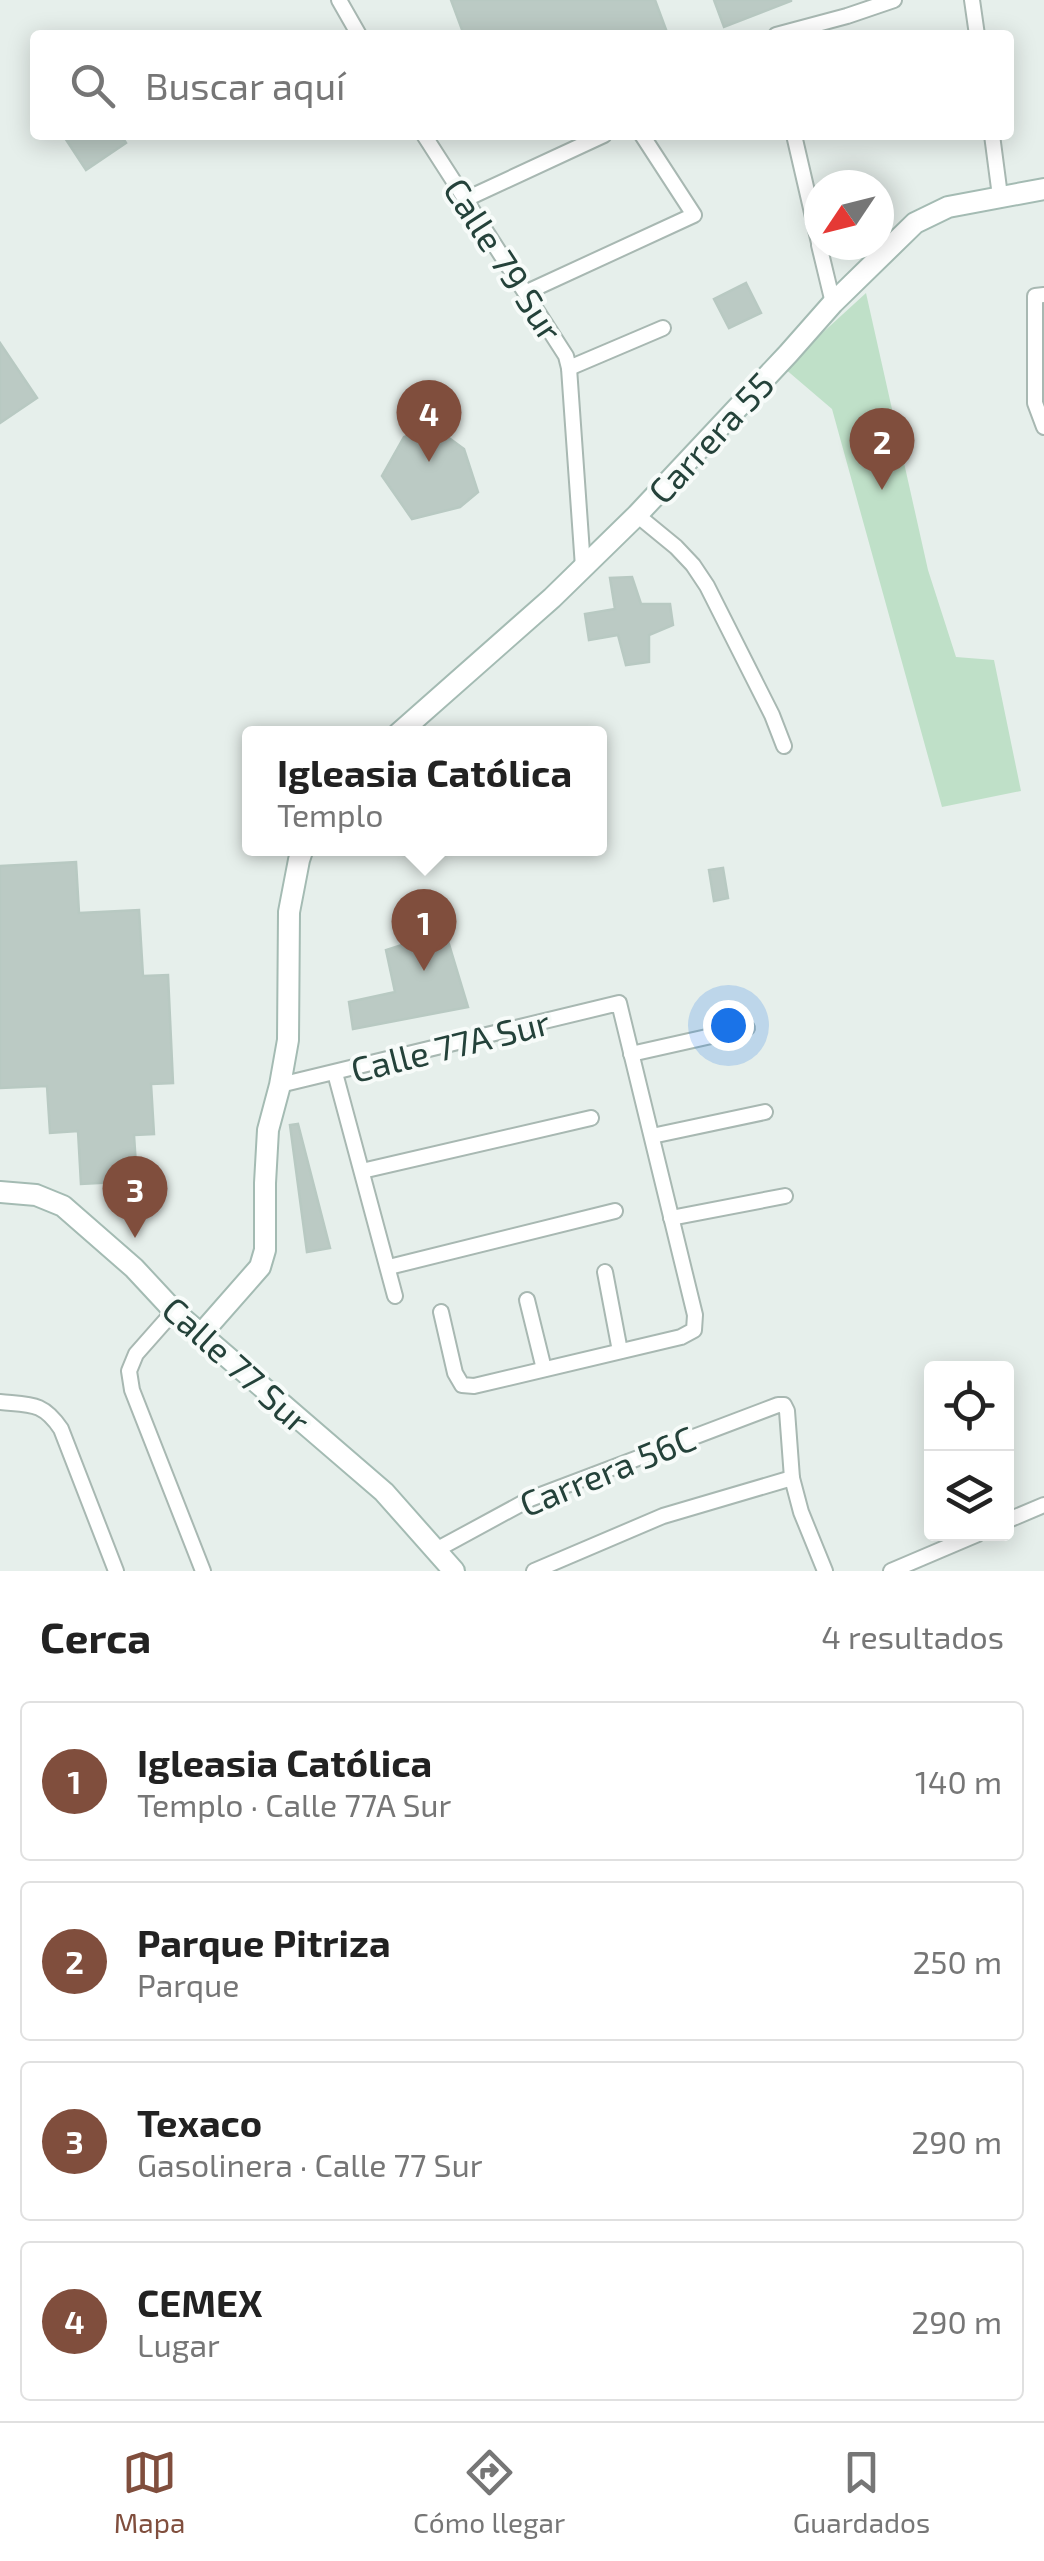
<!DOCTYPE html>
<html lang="es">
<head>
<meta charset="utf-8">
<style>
	:root { --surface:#fff; --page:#f2f2f2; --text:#222; --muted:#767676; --line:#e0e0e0; --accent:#804e3d }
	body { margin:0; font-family:"Exo 2",sans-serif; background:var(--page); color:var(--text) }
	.controls { position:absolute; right:30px; bottom:30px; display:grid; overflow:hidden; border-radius:10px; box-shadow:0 5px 25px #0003 }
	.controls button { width:90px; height:90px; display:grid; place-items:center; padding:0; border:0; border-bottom:2px solid var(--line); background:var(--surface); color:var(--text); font:50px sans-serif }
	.compass { position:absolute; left:804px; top:170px; width:90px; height:90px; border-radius:50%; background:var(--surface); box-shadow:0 5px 25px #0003; rotate:235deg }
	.you { position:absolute; left:728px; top:1025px; width:35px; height:35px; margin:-25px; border:8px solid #fff; border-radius:50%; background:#1a73e8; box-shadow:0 0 0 15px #1a73e833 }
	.badge { display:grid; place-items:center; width:65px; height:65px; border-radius:50%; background:var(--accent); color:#fff; font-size:32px; font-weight:700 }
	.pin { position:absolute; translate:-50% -82px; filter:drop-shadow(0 2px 5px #0008) }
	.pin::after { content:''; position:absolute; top:52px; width:35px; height:30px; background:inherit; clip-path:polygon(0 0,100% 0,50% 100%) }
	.popup { position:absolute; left:242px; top:726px; width:365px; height:130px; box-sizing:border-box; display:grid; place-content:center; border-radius:10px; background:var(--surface); filter:drop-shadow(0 2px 8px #0005); font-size:32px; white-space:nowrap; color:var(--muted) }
	.popup b { font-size:38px; color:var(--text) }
	.popup::after { content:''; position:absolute; left:50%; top:100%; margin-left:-20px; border:20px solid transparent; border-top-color:var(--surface) }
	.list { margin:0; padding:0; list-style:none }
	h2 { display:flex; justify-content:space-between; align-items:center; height:130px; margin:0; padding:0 40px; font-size:42px }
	h2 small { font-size:32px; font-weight:400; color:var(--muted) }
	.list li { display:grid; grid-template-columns:65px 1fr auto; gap:30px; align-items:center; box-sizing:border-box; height:160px; margin:0 20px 20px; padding:0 20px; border:2px solid var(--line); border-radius:10px }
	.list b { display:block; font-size:38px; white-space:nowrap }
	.list p { margin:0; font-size:32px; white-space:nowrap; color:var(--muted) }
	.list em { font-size:32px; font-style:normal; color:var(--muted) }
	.icon { flex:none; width:55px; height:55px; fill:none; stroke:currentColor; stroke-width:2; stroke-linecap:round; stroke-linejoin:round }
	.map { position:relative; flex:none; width:1044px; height:1571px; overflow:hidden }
	.search { position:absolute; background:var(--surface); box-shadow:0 5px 25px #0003; left:30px; right:30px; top:30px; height:110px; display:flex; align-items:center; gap:25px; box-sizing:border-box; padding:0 35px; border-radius:10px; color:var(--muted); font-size:38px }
	.sheet { height:850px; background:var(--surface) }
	nav { display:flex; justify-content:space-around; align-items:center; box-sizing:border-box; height:140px; border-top:2px solid var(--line); background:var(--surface); font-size:28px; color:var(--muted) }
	nav a { display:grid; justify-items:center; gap:5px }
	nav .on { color:var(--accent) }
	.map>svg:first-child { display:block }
	.green { fill:#bfe0c8 }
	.building { fill:#bbcac4; stroke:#b8c9c2; stroke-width:2.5 }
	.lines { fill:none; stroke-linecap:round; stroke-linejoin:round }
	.street-casing { stroke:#a8b8b2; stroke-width:18 }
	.secondary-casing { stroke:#a4bbb3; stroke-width:24 }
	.street { stroke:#fff; stroke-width:14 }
	.secondary { stroke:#fff; stroke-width:20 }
	.labels { text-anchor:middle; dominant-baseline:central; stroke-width:8; stroke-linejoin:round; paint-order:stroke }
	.street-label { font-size:35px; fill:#24423a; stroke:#f7fbf9 }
</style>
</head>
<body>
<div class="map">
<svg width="1044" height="1571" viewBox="0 0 1044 1571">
	<rect width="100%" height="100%" fill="#e6efeb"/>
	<polygon class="green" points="866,293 928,570 956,657 994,660 1021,791 942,807 832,409 784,368"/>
	<g class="building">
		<polygon points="451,0 655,0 668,35 464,35"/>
		<polygon points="714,0 791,0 791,1 724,27"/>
		<polygon points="63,135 121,135 126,143 86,170"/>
		<polygon points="746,283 761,313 729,328 714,299"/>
		<polygon points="0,343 37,398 0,423"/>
		<polygon points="434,427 464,449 478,492 460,507 412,519 382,476 404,437"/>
		<polygon points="632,577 641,604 670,604 673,625 649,635 649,662 626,665 618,635 589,640 585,614 615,609 610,578"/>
		<polygon points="76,862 79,913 139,910 143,976 168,975 173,1083 151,1084 154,1134 134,1135 137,1181 81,1184 78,1131 50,1133 47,1086 0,1088 0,866"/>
		<polygon points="723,868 728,898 714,901 709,870"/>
		<polygon points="445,931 468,1007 353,1029 349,1002 395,992 386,950"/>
		<polygon points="298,1124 330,1248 307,1252 290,1125"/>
	</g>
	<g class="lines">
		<defs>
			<g id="street">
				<polyline points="339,0 359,35"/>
				<polyline points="972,0 977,35"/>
				<polyline points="776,35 847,16 894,0"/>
				<polyline points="424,135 566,356 569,368 583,567"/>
				<polyline points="794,135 819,243"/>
				<polyline points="992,135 1000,196"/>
				<polyline points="466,199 604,135"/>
				<polyline points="819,245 833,303"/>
				<polyline points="527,292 694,215 642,135"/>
				<polyline points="1044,295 1035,296 1035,403 1044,427"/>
				<polyline points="569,368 663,328"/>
				<polyline points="637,515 676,547 693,565 707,586 772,715 784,746"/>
				<polyline points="631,1054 747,1028"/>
				<polyline points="335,1073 395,1296"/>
				<polyline points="280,1085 619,1003 695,1315 694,1330 681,1337 474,1386 462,1385 455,1373 441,1312"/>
				<polyline points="652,1136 765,1112"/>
				<polyline points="362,1171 591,1118"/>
				<polyline points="671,1218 785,1196"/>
				<polyline points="389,1267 615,1211"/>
				<polyline points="605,1272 620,1351"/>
				<polyline points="527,1300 544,1369"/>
				<polyline points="174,1311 136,1354 129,1371 132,1390 203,1571"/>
				<path d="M0,1402C31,1405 43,1402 61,1429L116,1571"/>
				<polyline points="1006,1521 1044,1505"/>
				<polyline points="436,1550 530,1499 778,1405 784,1405 787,1411 792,1478 801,1512 825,1571"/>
				<polyline points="534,1571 663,1516 792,1478"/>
				<polyline points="891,1571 978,1534"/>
			</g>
			<g id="secondary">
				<polyline points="398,734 552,598 637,515 788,354 833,303 915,223 948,207 1044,189"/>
				<polyline points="0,1192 36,1195 63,1206 134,1268 174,1311 384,1492 454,1571"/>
				<polyline points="202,1333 260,1267 265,1250 265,1183 268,1130 280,1085 288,1040 289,912 299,860 303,848"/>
			</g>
		</defs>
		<use href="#street" class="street-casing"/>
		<use href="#secondary" class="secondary-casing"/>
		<use href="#street" class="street"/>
		<use href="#secondary" class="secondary"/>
	</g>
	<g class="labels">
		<g class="street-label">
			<text transform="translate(504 259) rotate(57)">Calle 79 Sur</text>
			<text transform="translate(710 437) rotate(-47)">Carrera 55</text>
			<text transform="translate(450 1045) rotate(-14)">Calle 77A Sur</text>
			<text transform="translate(237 1364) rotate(42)">Calle 77 Sur</text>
			<text transform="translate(607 1470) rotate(-22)">Carrera 56C</text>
		</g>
	</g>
</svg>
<div class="controls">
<button><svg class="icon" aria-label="locate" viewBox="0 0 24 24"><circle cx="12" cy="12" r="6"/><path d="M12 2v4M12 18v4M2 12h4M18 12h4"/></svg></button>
<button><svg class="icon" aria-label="layers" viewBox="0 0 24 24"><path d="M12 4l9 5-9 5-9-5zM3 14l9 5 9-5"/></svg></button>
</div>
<svg class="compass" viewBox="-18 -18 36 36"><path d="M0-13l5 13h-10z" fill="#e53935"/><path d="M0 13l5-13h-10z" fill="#767676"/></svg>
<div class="you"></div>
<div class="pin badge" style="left:424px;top:971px">1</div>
<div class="popup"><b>Igleasia Católica</b>Templo</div>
<div class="pin badge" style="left:882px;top:490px">2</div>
<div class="pin badge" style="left:135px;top:1238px">3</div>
<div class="pin badge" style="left:429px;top:462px">4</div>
<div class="search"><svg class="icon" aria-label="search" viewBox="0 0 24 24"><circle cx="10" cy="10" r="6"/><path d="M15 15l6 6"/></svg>Buscar aquí</div>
</div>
<section class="sheet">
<h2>Cerca<small>4 resultados</small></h2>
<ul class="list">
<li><span class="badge">1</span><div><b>Igleasia Católica</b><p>Templo · Calle 77A Sur</p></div><em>140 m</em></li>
<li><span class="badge">2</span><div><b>Parque Pitriza</b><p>Parque</p></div><em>250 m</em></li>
<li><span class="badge">3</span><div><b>Texaco</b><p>Gasolinera · Calle 77 Sur</p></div><em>290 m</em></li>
<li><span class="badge">4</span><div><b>CEMEX</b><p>Lugar</p></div><em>290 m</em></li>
</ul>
</section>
<nav>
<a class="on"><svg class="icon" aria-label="map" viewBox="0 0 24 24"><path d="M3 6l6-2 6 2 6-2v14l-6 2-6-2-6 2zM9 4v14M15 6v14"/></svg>Mapa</a>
<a><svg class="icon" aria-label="directions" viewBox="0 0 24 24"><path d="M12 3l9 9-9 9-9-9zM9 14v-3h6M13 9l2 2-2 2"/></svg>Cómo llegar</a>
<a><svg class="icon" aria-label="saved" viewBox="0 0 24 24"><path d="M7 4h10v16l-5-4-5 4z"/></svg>Guardados</a>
</nav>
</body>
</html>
